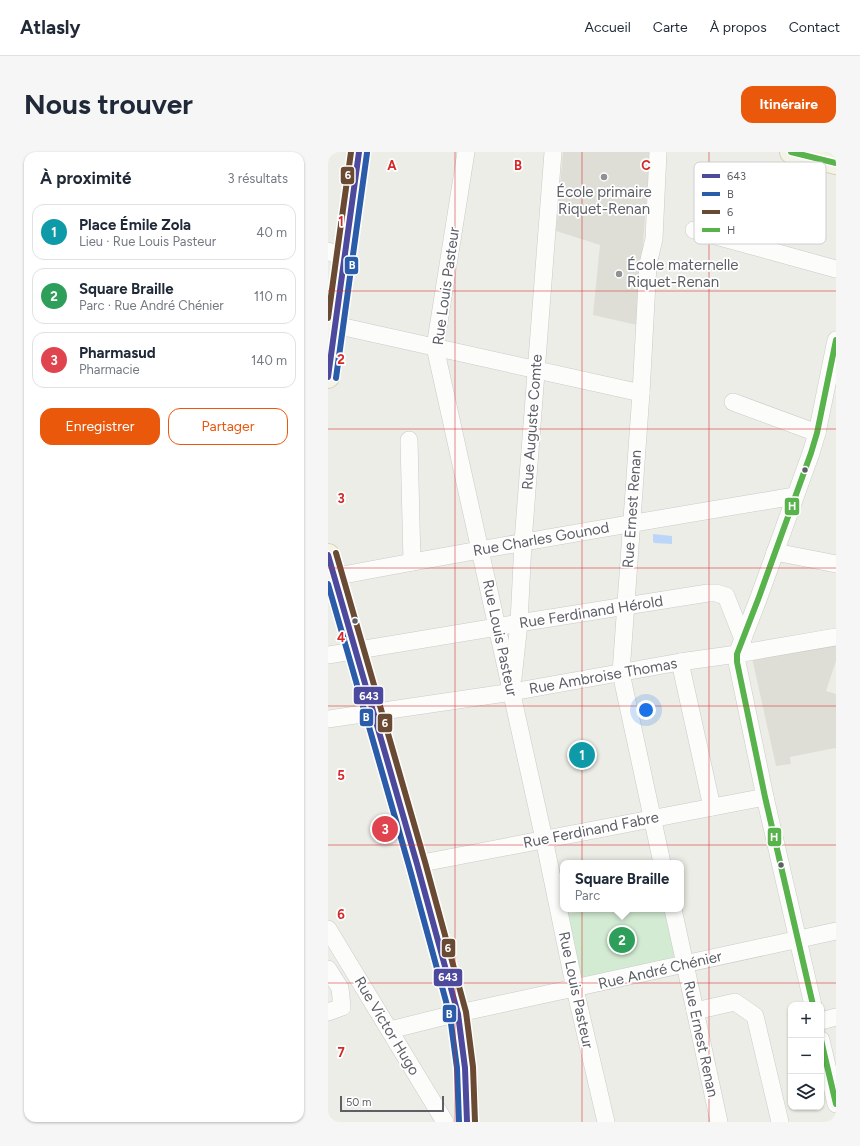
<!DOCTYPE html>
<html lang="fr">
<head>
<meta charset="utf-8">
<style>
	:root { --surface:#fff; --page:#f6f6f7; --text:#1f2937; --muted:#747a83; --line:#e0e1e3; --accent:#ea580c }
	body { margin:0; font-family:Figtree,sans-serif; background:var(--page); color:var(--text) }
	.controls { position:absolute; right:12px; bottom:12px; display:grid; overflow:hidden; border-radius:8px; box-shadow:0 1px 3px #0004 }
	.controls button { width:36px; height:36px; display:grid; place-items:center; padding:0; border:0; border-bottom:1px solid var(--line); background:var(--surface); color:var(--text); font:20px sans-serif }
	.scale { position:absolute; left:12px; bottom:10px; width:104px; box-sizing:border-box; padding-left:4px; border:2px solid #5c5f66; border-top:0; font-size:11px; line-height:14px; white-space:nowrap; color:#5c5f66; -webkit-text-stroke:3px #fff; paint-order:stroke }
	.you { position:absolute; left:318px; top:558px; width:14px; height:14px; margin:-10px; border:3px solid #fff; border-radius:50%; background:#1a73e8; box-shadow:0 0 0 6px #1a73e833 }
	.badge { display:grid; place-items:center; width:26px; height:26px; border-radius:50%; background:var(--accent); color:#fff; font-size:13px; font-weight:700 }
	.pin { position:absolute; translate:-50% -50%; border:2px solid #fff; box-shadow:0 1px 4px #0006 }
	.popup { position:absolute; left:232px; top:708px; width:124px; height:52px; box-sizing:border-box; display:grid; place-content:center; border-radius:8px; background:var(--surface); filter:drop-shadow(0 1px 3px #0005); font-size:13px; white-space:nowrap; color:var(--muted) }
	.popup b { font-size:15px; color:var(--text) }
	.popup::after { content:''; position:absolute; left:50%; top:100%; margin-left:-8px; border:8px solid transparent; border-top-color:var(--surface) }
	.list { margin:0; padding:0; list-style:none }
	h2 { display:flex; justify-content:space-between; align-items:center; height:52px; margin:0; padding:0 16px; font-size:17px }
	h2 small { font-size:13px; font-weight:400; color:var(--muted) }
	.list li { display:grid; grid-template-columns:26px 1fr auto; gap:12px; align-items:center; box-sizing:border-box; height:56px; margin:0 8px 8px; padding:0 8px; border:1px solid var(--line); border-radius:12px }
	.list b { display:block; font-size:15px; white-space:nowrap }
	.list p { margin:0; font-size:13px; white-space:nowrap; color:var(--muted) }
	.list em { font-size:13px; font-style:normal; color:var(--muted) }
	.actions { display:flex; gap:8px; padding:12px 16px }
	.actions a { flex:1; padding:9px 0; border:1px solid var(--accent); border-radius:12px; text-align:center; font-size:14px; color:var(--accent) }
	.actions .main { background:var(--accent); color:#fff }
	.icon { flex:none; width:22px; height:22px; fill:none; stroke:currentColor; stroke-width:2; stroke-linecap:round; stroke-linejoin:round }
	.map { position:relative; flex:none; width:508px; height:970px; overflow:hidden; border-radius:12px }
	header { display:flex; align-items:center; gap:24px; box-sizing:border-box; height:56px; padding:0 20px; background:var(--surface); border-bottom:1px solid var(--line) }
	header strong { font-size:19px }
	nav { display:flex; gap:22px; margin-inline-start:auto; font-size:14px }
	.intro { display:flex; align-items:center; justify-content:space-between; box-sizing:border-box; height:96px; padding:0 24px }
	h1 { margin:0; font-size:28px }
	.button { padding:10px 18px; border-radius:12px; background:var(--accent); color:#fff; font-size:14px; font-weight:700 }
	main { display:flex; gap:24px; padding:0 24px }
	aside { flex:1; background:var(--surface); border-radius:12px; box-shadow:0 1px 3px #0004 }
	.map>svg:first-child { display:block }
	.education { fill:#dfded6 }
	.green { fill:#d3ebd3 }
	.water { fill:#bbd6f8 }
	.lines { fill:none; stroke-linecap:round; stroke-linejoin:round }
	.minor-casing { stroke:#c9cbc9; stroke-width:18 }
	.major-casing { stroke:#d7d2b3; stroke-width:24 }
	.minor { stroke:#fcfcfb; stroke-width:17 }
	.major { stroke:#f3f3e8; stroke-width:22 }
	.bus-1-casing { stroke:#fff; stroke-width:9 }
	.bus-2-casing { stroke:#fff; stroke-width:9 }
	.bus-3-casing { stroke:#fff; stroke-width:9 }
	.bus-4-casing { stroke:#fff; stroke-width:9 }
	.bus-1 { stroke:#4d499d; stroke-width:6 }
	.bus-2 { stroke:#2a5caa; stroke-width:6 }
	.bus-3 { stroke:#6b4a33; stroke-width:6 }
	.bus-4 { stroke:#59b34c; stroke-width:6 }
	.grid { fill:none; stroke:#d62828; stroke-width:1; stroke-opacity:0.55 }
	.poi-dot { fill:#8f9193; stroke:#fff; stroke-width:1.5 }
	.bus-dot { fill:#5c5f66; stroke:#fff; stroke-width:1.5 }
	.labels { text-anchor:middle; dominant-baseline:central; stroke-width:3.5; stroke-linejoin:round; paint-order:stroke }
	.poi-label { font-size:15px; fill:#5c5f66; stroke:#fff }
	.street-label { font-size:15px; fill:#5c5f66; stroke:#fff }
	.key { fill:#fff; stroke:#cecfd1; stroke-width:1 }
	.key-label { font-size:11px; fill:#5c5f66 }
	.grid-label { font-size:13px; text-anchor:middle; font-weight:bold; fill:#d62828; stroke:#fff; stroke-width:3.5; stroke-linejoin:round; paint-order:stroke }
	.line-badge { stroke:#fff; stroke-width:1.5 }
	.badge-label { font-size:11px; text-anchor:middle; font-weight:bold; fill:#fff }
</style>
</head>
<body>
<header>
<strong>Atlasly</strong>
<nav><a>Accueil</a><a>Carte</a><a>À propos</a><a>Contact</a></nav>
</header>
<div class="intro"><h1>Nous trouver</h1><a class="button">Itinéraire</a></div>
<main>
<aside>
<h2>À proximité<small>3 résultats</small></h2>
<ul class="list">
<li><span class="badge" style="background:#0f9aa8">1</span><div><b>Place Émile Zola</b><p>Lieu · Rue Louis Pasteur</p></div><em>40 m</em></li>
<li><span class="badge" style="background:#2e9e5b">2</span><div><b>Square Braille</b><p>Parc · Rue André Chénier</p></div><em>110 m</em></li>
<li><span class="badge" style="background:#e0444e">3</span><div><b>Pharmasud</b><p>Pharmacie</p></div><em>140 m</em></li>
</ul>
<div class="actions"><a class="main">Enregistrer</a><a>Partager</a></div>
</aside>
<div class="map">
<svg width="508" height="970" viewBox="0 0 508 970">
	<rect width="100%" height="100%" fill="#edede7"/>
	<g class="education">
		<polygon points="235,0 322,0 309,173 265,163 272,93 228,79"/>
		<polygon points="508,492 508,509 498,539 508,542 508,597 507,596 462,605 463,612 448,614 424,506"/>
	</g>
	<polygon class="green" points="266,757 345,757 357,812 247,837 232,764"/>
	<polygon class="water" points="325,382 344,384 344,392 326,391 325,389"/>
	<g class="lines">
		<defs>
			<g id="minor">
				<polyline points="138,0 107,195 216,687 247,837 278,970"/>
				<polyline points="330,0 326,87 320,112 313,241 293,521 334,711"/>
				<polyline points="366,78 508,117"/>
				<polyline points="0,99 16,107"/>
				<polyline points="0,169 7,173 313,241"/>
				<polyline points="405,250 489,281"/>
				<polyline points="81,288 84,410"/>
				<polyline points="447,400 508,412"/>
				<path d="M0,426C155,396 311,370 467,344"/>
				<polyline points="0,503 169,475 191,471 380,441 388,441 398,444 415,487"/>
				<polyline points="352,510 384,655"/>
				<polyline points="185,526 191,471 195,390 225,0"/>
				<polyline points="0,567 184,540 352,510 409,502 508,485"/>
				<polyline points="89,712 437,645"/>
				<polyline points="345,757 357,812 391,970"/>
				<polyline points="0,777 117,970"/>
				<polyline points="0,817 12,836 14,855 0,860"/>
				<polyline points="485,853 437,645 409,510 409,502 431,445 483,301 489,281 508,188"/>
				<polyline points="367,859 407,850 427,864 452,970"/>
				<polyline points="493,869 508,865"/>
				<polyline points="62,878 122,863 508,779"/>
				<polyline points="493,888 508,952"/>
			</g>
			<g id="major">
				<polyline points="463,0 508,11"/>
				<polyline points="0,225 31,0"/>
				<path d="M0,403L89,712L130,862C136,897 140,934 139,970"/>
			</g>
		</defs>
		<use href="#minor" class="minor-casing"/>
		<use href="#major" class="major-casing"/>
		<use href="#minor" class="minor"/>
		<use href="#major" class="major"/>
		<defs>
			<g id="bus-1">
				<polyline points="0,225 31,0"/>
				<polyline points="0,403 89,712 130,862 137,916 139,970"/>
			</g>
			<g id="bus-2">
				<polyline points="8,226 39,1"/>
				<polyline points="0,432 81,714 122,864 129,916 131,970"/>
			</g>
			<g id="bus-3">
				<polyline points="0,166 23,0"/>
				<polyline points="8,401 97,710 138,860 145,915 147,970"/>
			</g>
			<g id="bus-4">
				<polyline points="463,0 508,11"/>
				<polyline points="485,853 437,645 409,510 409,502 431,445 483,301 489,281 508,188"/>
				<polyline points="493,888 508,952"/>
			</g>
		</defs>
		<use href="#bus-1" class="bus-1-casing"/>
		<use href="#bus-2" class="bus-2-casing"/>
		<use href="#bus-3" class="bus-3-casing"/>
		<use href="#bus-4" class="bus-4-casing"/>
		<use href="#bus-1" class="bus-1"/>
		<use href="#bus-2" class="bus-2"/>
		<use href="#bus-3" class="bus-3"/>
		<use href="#bus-4" class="bus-4"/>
	</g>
	<path class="grid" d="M127,0V970M254,0V970M381,0V970M0,139H508M0,277H508M0,416H508M0,554H508M0,693H508M0,831H508"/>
	<g class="poi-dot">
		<circle cx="276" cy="25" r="4"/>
		<circle cx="291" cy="122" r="4"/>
	</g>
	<g class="bus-dot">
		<circle cx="477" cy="318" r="3.5"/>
		<circle cx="27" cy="469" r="3.5"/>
		<circle cx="453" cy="713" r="3.5"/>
	</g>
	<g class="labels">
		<g class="poi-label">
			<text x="276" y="40">École primaire<tspan x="276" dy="17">Riquet-Renan</tspan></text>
			<text x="299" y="113" text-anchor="start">École maternelle<tspan x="299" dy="17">Riquet-Renan</tspan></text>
		</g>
		<g class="street-label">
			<text transform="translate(118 134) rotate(-82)">Rue Louis Pasteur</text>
			<text transform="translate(204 270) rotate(-86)">Rue Auguste Comte</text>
			<text transform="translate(304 357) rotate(-86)">Rue Ernest Renan</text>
			<text transform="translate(213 387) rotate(-10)">Rue Charles Gounod</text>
			<text transform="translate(263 460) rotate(-9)">Rue Ferdinand Hérold</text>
			<text transform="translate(172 486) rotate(78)">Rue Louis Pasteur</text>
			<text transform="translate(275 524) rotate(-10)">Rue Ambroise Thomas</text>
			<text transform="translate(263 678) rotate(-11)">Rue Ferdinand Fabre</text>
			<text transform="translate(332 818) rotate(-13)">Rue André Chénier</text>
			<text transform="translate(248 838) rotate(78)">Rue Louis Pasteur</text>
			<text transform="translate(59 874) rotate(59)">Rue Victor Hugo</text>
			<text transform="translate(373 887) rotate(78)">Rue Ernest Renan</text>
		</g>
	</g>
	<rect x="366" y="10" width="132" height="82" rx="6" class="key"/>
	<rect x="374" y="22" width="18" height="4" fill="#4d499d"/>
	<rect x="374" y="40" width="18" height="4" fill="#2a5caa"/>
	<rect x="374" y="58" width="18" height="4" fill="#6b4a33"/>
	<rect x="374" y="76" width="18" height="4" fill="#59b34c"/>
	<g class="key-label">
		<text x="399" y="28">643</text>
		<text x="399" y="46">B</text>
		<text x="399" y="64">6</text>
		<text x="399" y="82">H</text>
	</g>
	<g class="grid-label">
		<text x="64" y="18">A</text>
		<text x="190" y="18">B</text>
		<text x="318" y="18">C</text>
		<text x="13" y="74">1</text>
		<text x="13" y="212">2</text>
		<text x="13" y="351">3</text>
		<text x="13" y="490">4</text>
		<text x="13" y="628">5</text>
		<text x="13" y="767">6</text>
		<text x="13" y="905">7</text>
	</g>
	<g class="line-badge">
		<rect x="12" y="14" width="15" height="19" rx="4" fill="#6b4a33"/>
		<rect x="16" y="104" width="15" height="19" rx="4" fill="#2a5caa"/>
		<rect x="456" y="345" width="16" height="19" rx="4" fill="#59b34c"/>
		<rect x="25" y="534" width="31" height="19" rx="4" fill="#4d499d"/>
		<rect x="31" y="556" width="15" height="19" rx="4" fill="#2a5caa"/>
		<rect x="49" y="561" width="16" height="20" rx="4" fill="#6b4a33"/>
		<rect x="439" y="675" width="15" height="20" rx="4" fill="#59b34c"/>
		<rect x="113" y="786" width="15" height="20" rx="4" fill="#6b4a33"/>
		<rect x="105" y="816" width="30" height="19" rx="4" fill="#4d499d"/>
		<rect x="114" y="852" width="15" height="19" rx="4" fill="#2a5caa"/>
	</g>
	<g class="badge-label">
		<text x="20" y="27">6</text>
		<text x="24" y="117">B</text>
		<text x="464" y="358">H</text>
		<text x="41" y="548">643</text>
		<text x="38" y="569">B</text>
		<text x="57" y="575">6</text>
		<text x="446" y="689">H</text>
		<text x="120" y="800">6</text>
		<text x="120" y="829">643</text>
		<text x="121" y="866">B</text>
	</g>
</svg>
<div class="controls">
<button>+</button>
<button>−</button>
<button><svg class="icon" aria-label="layers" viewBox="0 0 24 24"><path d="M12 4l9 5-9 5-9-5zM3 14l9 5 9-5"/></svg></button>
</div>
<div class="scale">50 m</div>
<div class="you"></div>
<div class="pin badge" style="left:254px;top:603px;background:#0f9aa8">1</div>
<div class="pin badge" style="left:294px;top:788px;background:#2e9e5b">2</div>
<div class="popup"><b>Square Braille</b>Parc</div>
<div class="pin badge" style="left:57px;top:677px;background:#e0444e">3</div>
</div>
</main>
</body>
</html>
